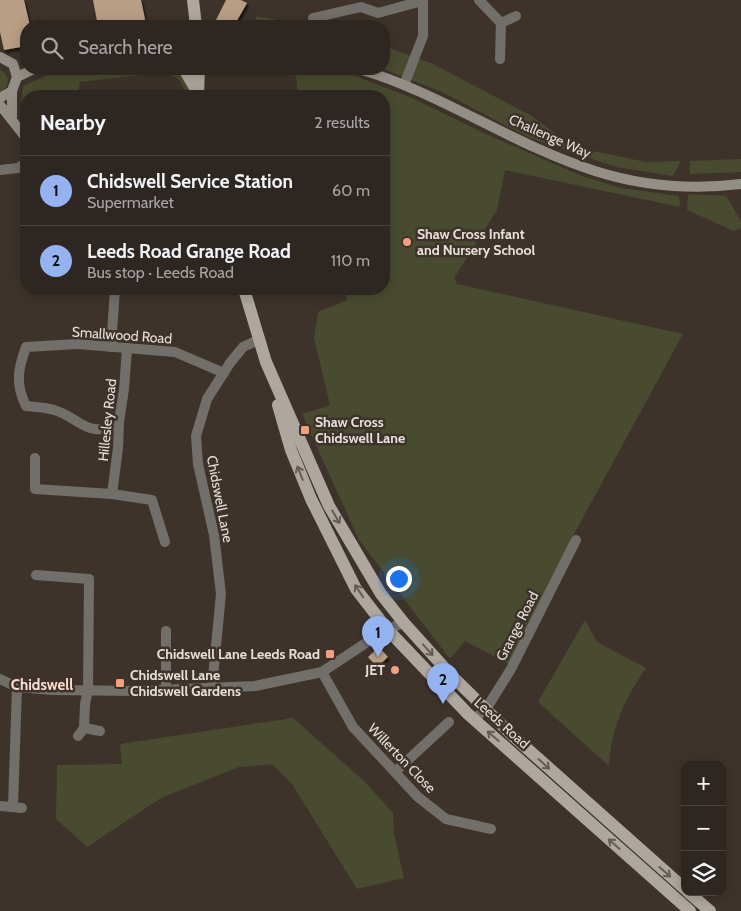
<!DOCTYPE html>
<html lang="en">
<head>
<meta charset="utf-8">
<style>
	:root { --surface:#2e2620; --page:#362e29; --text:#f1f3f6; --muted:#a7a5a5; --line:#49433e; --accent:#95b2f1 }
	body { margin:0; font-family:Cabin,sans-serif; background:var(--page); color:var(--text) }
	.controls { position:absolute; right:15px; bottom:15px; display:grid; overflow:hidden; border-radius:10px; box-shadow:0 2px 12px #0003 }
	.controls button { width:45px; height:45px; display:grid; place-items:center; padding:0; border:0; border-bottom:1px solid var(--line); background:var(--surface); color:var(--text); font:25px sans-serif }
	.you { position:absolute; left:398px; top:578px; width:18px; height:18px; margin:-12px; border:4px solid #fff; border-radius:50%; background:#1a73e8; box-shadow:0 0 0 8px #1a73e833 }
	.badge { display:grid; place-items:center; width:32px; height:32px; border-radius:50%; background:var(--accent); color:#111; font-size:16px; font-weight:700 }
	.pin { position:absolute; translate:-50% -41px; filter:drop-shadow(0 1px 2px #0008) }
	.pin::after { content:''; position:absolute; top:26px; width:18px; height:15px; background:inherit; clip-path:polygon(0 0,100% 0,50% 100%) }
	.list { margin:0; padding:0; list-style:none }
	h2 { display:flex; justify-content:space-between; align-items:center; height:65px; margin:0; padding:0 20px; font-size:21px }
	h2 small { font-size:16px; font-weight:400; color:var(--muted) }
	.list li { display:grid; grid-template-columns:32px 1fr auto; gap:15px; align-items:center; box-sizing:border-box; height:70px; padding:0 20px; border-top:1px solid var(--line) }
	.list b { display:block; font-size:19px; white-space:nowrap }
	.list p { margin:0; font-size:16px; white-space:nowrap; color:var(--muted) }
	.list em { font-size:16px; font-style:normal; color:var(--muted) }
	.icon { flex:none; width:28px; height:28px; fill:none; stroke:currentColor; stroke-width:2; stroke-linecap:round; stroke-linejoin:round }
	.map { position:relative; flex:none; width:741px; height:911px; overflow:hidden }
	.search { position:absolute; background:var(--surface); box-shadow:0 2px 12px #0003; left:20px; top:20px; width:370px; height:55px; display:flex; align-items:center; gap:12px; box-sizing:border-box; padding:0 18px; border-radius:20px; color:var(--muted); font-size:19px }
	.panel { position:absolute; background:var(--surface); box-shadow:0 2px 12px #0003; left:20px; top:90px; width:370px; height:205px; border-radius:20px }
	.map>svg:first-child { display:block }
	.green { fill:#484b2f }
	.building { fill:#b89e85; filter:url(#shadow) }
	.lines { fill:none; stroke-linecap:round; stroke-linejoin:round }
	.minor { stroke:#726f6a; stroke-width:10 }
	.secondary { stroke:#948f86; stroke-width:10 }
	.primary { stroke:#aea79d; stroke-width:12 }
	.oneway { stroke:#655c53 }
	.poi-dot { fill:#f2a07f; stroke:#3d332b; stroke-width:2 }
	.labels { text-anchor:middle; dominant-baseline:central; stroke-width:5; stroke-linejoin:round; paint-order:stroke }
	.street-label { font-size:14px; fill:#e5dfd9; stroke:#3d332b }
	.poi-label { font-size:14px; font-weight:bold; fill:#e5dfd9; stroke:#3d332b; text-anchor:start }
	.neighbourhood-label { font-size:15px; font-weight:bold; fill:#fdddd0; stroke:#3d332b }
</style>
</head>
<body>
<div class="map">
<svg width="741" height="911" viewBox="0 0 741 911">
	<defs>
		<filter id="shadow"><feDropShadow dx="2" dy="3" stdDeviation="1" flood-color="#0009"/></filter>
	</defs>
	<rect width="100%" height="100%" fill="#3d332b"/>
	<g class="green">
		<polygon points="256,16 309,26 255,26"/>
		<polygon points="384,46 433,64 530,115 574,147 646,162 681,161 673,176 616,167 530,138 442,92 383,69"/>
		<polygon points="61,69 161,69 158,73 80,82 78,96 26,96 26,119 21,106 23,86"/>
		<path d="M165,69H179L188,84L190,96H184C185,82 176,75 163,73Z"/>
		<polygon points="239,69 318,69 353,75 412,98 490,136 582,176 621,188 679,196 680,207 505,170 497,210 454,278 457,284 683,334 573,536 510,665 465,641 450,659 359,540 302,414 330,405 314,338 318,312 347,300 344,289 384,289 384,96 298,96 296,76"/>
		<path d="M0,70C11,75 10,87 0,92Z"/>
		<polygon points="741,159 741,172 690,174 690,161"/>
		<polygon points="688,194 726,196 741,221 741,228 734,231 687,210"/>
		<path d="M585,620L597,642L646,668C625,698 611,729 609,766L538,702Z"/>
		<polygon points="293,718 365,782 393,813 394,834 404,878 357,889 292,784 272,764 239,767 161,798 87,847 56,819 57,765 122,764 120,744"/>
	</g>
	<g class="building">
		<polygon points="0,0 24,0 30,26 26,26 26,46 4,50 0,32"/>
		<polygon points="93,0 141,0 146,24 133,26 98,26"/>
		<polygon points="226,0 241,0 247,3 234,26 228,26 216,20"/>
		<polygon points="379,647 388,657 377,667 368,657"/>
	</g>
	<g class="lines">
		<g class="minor">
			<polyline points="479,0 501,23 500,59"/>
			<polyline points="313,18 361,7 378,13 422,1"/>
			<polyline points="501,23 516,16"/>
			<polyline points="404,85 423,36 423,0"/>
			<polyline points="0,170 18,168 26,163"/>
			<polyline points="111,347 115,289"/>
			<path d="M119,422C87,441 80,417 54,410C45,407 35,407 26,406C15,384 18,369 26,347L78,344L175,352L224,373"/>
			<polyline points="35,458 35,489 112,494 152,500 165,542"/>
			<polyline points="112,494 118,448 119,422 124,389 127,349"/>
			<polyline points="36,575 89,579 88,690 85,704 84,728 100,731"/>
			<polyline points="166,631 166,689"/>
			<polyline points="322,672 353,727 418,797 446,819 491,829"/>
			<polyline points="0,679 17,687 52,690 136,691 255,686 322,672 387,629 404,623"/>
			<polyline points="212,687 221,594 214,535 198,464 196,436 207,399 230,363 243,347 260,339"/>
			<polyline points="474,719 486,709 511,669 576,540"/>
			<polyline points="78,736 84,728"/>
			<polyline points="395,772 449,722"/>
			<polyline points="0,806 22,808"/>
			<polyline points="13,806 17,687"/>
		</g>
		<g class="secondary">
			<polyline points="0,57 13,64 17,77 12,91 0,98"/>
			<path d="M359,69C441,93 513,145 595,171C642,186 692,190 741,184"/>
			<polyline points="17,77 34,69"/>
			<polyline points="0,105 26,138"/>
			<polyline points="12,117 12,91"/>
		</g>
		<g class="primary">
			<polyline points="193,0 196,26"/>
			<polyline points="184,69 198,93"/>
			<polyline points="198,94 199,69"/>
			<polyline points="244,289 266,362 329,506 381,594 404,623 451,675 513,736 685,889"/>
			<polyline points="278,405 291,450 311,499 356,589 387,629 468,714 690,911"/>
			<polyline points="688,892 710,911"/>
		</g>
	</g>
	<defs><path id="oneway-shaft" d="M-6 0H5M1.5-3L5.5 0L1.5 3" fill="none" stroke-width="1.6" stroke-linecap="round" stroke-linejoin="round" transform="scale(1.25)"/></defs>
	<g class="oneway">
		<use href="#oneway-shaft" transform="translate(300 473) rotate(-112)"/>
		<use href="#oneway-shaft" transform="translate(336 517) rotate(60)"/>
		<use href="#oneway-shaft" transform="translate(359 591) rotate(-124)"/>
		<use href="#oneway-shaft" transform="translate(428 650) rotate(48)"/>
		<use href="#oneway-shaft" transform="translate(493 736) rotate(-139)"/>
		<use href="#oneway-shaft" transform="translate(544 764) rotate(42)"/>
		<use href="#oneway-shaft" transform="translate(614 844) rotate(-139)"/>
		<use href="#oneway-shaft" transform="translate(665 872) rotate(41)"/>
	</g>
	<g class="poi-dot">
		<circle cx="407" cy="242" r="5"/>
		<rect x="300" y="425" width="10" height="10" rx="2.5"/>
		<rect x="325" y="649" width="10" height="10" rx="2.5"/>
		<circle cx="395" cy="670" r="5"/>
		<rect x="115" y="678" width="10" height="10" rx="2.5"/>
	</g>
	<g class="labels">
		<g class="street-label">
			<text transform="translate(550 136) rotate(24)">Challenge Way</text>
			<text transform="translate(122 335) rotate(4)">Smallwood Road</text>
			<text transform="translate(107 420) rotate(-84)">Hillesley Road</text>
			<text transform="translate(220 499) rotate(79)">Chidswell Lane</text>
			<text transform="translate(517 626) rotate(-63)">Grange Road</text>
			<text transform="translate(502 723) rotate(42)">Leeds Road</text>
			<text transform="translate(402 758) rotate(46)">Willerton Close</text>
		</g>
		<g class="poi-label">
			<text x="417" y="234">Shaw Cross Infant<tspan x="417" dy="16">and Nursery School</tspan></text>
			<text x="315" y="422">Shaw Cross<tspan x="315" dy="16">Chidswell Lane</tspan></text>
			<text x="320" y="654" text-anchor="end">Chidswell Lane Leeds Road</text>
			<text x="385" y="670" text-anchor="end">JET</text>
			<text x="130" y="675">Chidswell Lane<tspan x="130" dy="16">Chidswell Gardens</tspan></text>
		</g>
		<g class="neighbourhood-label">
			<text x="42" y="685">Chidswell</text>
		</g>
	</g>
</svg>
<div class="controls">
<button>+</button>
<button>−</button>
<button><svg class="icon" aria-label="layers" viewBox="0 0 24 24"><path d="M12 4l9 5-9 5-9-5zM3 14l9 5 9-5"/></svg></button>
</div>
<div class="you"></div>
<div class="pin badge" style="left:378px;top:657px">1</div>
<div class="pin badge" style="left:443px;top:704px">2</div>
<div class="search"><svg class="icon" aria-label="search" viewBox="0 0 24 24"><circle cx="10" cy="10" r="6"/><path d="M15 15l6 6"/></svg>Search here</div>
<section class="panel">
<h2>Nearby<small>2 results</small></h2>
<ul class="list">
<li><span class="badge">1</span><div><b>Chidswell Service Station</b><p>Supermarket</p></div><em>60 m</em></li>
<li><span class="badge">2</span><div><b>Leeds Road Grange Road</b><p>Bus stop · Leeds Road</p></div><em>110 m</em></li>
</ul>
</section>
</div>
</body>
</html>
